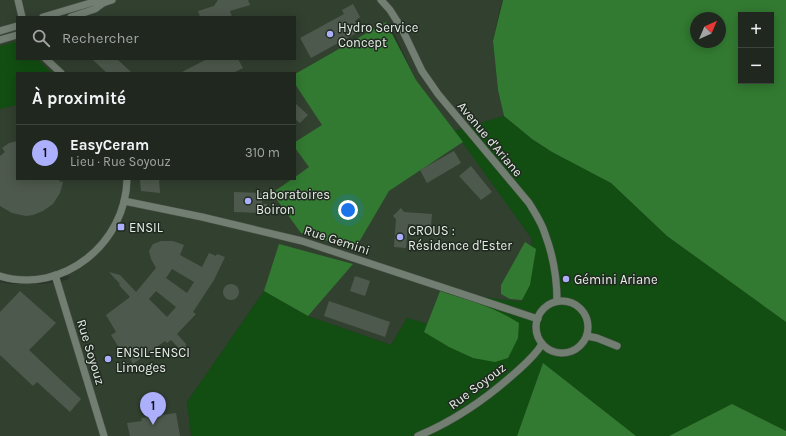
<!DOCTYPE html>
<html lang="fr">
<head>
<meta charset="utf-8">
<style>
	:root { --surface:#20271f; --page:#2d332c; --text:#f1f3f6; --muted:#a2a5a4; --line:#3d443d; --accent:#acaffb }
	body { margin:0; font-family:Karla,sans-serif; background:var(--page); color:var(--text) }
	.controls { position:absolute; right:12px; top:12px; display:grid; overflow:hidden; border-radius:0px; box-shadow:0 2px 10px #0003 }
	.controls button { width:36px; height:36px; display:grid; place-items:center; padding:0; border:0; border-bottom:1px solid var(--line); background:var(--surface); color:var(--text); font:20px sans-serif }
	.compass { position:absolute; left:690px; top:12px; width:36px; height:36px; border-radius:50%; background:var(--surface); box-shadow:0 2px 10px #0003; rotate:44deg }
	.you { position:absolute; left:348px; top:210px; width:14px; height:14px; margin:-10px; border:3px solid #fff; border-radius:50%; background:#1a73e8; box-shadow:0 0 0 6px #1a73e833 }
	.badge { display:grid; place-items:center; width:26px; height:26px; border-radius:50%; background:var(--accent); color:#111; font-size:13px; font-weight:700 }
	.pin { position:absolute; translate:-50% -33px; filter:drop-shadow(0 1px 2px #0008) }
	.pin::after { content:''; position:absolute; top:21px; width:14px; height:12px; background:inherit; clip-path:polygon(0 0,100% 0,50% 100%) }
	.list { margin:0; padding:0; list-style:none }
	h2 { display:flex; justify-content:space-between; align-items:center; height:52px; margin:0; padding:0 16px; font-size:17px }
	h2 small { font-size:13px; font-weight:400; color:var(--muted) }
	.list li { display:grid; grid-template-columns:26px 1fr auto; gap:12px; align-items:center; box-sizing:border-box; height:56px; padding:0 16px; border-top:1px solid var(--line) }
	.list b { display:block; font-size:15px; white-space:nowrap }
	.list p { margin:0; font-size:13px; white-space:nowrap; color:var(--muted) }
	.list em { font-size:13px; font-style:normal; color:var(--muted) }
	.icon { flex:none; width:22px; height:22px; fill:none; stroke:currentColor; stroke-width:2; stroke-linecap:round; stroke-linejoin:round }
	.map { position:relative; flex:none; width:786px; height:436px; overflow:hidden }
	.search { position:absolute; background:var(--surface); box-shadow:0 2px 10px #0003; left:16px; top:16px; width:280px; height:44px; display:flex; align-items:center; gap:10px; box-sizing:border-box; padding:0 14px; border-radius:0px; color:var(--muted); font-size:15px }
	.panel { position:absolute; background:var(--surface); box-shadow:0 2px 10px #0003; left:16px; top:72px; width:280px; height:108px; border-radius:0px }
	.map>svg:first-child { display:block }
	.built { fill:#324030; fill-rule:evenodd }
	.green { fill:#124e12 }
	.forest { fill:#327a31; fill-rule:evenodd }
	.building { fill:#4e594d; fill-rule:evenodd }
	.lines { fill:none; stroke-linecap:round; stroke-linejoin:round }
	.street-casing { stroke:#495249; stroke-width:8 }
	.street { stroke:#737e72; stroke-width:7 }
	.poi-dot { fill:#acaffb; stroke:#202a20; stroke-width:1.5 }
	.labels { text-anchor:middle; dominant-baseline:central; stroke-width:3; stroke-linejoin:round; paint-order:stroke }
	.poi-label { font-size:13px; fill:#e7eee7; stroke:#202a20; text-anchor:start }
	.street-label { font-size:13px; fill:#e7eee7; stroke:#202a20 }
</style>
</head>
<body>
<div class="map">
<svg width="786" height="436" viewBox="0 0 786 436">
	<rect width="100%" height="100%" fill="#2a3429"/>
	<g class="built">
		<path d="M0,0H502L493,41L498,90L504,116L454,131L416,80L395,35L386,22L295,74V73H17V179H292L273,193L355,249L389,191L463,142L532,239L522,302L440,291L427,324L407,318L391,345L308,316L264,291L187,402L191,436H0V282L11,284H42L67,280L70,276L29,281L0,280ZM17,17H295V59H17Z"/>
		<polygon points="295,84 323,125 295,142"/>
		<polygon points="295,148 310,167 295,177"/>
	</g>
	<g class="green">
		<polygon points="14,42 17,43 17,59 37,59 52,73 17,73 17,105 0,109 0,46"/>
		<polygon points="504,116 532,139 552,152 611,183 667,236 786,322 786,431 732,404 669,436 636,436 543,363 517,436 191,436 187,402 264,291 308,316 391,345 407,318 428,324 440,291 522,302 532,239 454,131"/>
	</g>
	<g class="forest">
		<path d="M503,0H786V322L667,236L611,183L552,152L532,139L504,116L498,90L493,41ZM741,15H771V81H741ZM696,18H720V42H696Z"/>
		<polygon points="386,22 416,80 463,142 389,191 355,249 301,233 272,193 292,179 295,179 295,177 309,167 295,148 295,142 322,125 295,84 295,74"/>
		<polygon points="525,242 536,249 530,285 522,300 510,299 501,294 501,285"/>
		<polygon points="279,244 353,264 308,316 264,291"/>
		<path d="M440,291C467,300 495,307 519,323L518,338L508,358L495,362L473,358L449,347L424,332Z"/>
		<polygon points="543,363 636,436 517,436"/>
		<polygon points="732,404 786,431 786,436 669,436"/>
	</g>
	<g class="building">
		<polygon points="218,0 248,0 250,5 230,11 232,17 200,17 198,11 214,6"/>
		<polygon points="353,4 360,17 355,21 360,31 311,58 300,38 344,14 342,10"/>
		<polygon points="92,59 117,59 132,73 107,73"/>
		<polygon points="207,59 238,59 243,68 233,73 180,73"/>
		<polygon points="295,103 308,115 300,123 295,119"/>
		<polygon points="17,141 17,179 59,179 59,181 63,182 60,193 53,204 43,211 33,215 26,216 12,213 0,206 0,156 5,152 2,148 9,143"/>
		<polygon points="454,151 461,163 427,183 420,170"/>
		<polygon points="471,166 492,192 481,200 459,176"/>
		<polygon points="140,179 159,179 160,193 141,191"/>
		<polygon points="234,192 262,193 262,204 267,204 266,213 234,212"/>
		<polygon points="401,208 404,212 432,214 431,226 408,224 406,248 394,247 396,219 393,216"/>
		<path d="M161,241H173L184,245L180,255L202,267L209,253L216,256L217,254L225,257L214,280L193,312L196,314L177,334L186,344L185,351L183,349L181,350L171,340L167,343L165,341L133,364L124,349L121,351L111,335L116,332L106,315L130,297L119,285L120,284L109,272L120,275L136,292L156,268L151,259L149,251L153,244ZM172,269L194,282L187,293L166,278ZM156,291L176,307L167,317L149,299Z"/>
		<polygon points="355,276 370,281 365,296 350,291"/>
		<circle cx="231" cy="292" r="8"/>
		<polygon points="20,291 56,323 29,350 81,399 70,412 37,382 33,386 0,355 0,312"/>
		<polygon points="329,301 390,322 385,337 324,316"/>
		<polygon points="176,413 180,436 130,436 127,423 142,421 141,418"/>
	</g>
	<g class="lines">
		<defs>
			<g id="street">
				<polyline points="18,0 22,17"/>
				<path d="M381,0L390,10L402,29L422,71L438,94L529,203C535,213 542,223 545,234C553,255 557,279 557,301"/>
				<polyline points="43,17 94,2 103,3 112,0"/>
				<polyline points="71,17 95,9 103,3"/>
				<polyline points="0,31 17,26"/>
				<polyline points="0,40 17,35"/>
				<polyline points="46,59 61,73"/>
				<polyline points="124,201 202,217 302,241 538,319"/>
				<polyline points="55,275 104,436"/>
				<path d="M0,276C63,295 126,243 127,179"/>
				<circle cx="562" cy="327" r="26"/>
				<polyline points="587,336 597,338 617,346"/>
				<path d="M418,436C454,421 486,399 515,373C525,364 535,356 542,344"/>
			</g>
		</defs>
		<use href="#street" class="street-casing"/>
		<use href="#street" class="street"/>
	</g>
	<g class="poi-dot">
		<circle cx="330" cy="34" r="4"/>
		<circle cx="248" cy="201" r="4"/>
		<rect x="117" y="223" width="8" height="8" rx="2"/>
		<circle cx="400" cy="237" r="4"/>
		<circle cx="566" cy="279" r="4"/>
		<circle cx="108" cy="359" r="4"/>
	</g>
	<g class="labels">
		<g class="poi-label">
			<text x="338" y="27">Hydro Service<tspan x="338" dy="15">Concept</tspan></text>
			<text x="256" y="194">Laboratoires<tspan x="256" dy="15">Boiron</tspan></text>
			<text x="129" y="227">ENSIL</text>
			<text x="408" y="230">CROUS :<tspan x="408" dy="15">Résidence d'Ester</tspan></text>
			<text x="574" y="279">Gémini Ariane</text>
			<text x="116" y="352">ENSIL-ENSCI<tspan x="116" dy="15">Limoges</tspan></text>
		</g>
		<g class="street-label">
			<text transform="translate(490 139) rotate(50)">Avenue d'Ariane</text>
			<text transform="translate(337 240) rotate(18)">Rue Gemini</text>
			<text transform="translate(91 352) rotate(73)">Rue Soyouz</text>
			<text transform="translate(477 386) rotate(-37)">Rue Soyouz</text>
		</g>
	</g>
</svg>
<div class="controls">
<button>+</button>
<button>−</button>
</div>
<svg class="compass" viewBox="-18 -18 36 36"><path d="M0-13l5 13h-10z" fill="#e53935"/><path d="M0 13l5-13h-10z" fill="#a2a5a4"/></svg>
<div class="you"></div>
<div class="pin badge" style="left:153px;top:425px">1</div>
<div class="search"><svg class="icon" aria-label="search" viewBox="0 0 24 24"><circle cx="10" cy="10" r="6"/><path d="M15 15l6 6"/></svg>Rechercher</div>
<section class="panel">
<h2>À proximité<small></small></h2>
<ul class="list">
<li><span class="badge">1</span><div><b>EasyCeram</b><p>Lieu · Rue Soyouz</p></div><em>310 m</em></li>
</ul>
</section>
</div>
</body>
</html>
